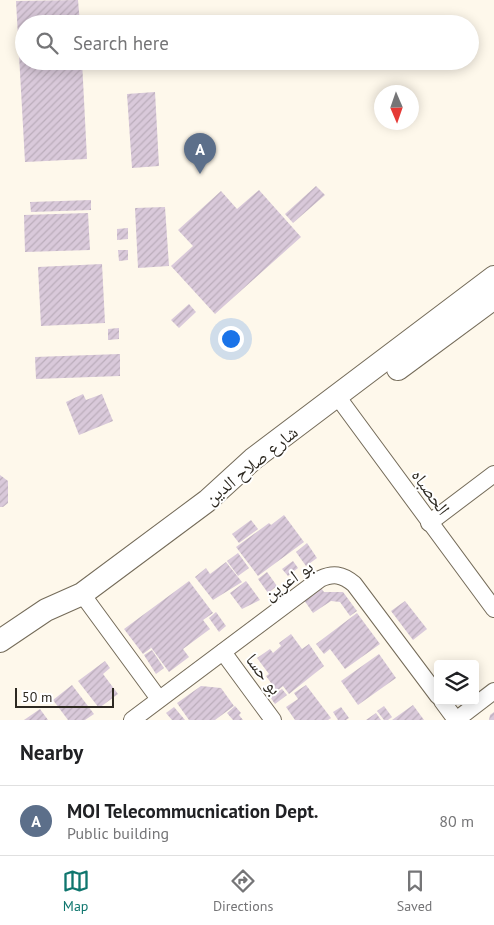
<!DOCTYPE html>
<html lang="en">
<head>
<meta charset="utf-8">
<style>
	:root { --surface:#fff; --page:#f6f6f6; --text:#202124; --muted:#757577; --line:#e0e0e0; --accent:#0f766e }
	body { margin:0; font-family:"PT Sans","Noto Naskh Arabic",sans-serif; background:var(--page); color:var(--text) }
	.controls { position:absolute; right:15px; bottom:15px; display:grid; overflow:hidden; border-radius:5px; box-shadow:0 2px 12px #0003 }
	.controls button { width:45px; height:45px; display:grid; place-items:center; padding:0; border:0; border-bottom:1px solid var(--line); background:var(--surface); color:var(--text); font:25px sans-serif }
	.compass { position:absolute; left:374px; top:85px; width:45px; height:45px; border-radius:50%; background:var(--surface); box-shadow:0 2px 12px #0003; rotate:178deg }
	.scale { position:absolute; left:15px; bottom:12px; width:99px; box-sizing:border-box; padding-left:5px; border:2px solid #2d2921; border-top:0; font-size:14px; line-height:18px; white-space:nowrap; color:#2d2921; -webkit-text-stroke:4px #fff; paint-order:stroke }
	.you { position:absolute; left:230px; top:338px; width:18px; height:18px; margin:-12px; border:4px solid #fff; border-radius:50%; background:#1a73e8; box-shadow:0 0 0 8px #1a73e833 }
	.badge { display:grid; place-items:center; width:32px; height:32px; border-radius:50%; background:var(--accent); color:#fff; font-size:16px; font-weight:700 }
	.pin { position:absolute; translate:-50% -41px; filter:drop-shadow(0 1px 2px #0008) }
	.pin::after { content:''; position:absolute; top:26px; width:18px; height:15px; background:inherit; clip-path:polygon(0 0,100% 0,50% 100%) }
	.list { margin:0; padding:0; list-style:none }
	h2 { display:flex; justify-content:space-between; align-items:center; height:65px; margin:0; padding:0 20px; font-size:21px }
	h2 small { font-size:16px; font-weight:400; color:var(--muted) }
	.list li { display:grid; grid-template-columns:32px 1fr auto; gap:15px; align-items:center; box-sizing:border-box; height:70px; padding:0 20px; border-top:1px solid var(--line) }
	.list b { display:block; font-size:19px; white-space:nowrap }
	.list p { margin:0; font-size:16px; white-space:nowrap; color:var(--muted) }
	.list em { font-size:16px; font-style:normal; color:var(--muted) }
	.icon { flex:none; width:28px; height:28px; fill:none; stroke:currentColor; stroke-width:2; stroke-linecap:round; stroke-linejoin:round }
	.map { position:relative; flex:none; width:494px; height:720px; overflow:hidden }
	.search { position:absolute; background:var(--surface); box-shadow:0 2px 12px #0003; left:15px; right:15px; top:15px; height:55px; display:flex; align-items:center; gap:12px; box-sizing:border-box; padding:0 18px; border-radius:28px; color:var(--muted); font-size:19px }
	.sheet { height:135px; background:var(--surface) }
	nav { display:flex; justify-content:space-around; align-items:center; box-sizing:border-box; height:70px; border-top:1px solid var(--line); background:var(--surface); font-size:14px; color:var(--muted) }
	nav a { display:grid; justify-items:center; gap:2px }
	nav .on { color:var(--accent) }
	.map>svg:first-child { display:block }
	.building { fill:url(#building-hatch) }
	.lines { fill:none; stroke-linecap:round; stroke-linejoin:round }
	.street-casing { stroke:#746b59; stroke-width:18 }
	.secondary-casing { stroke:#746b59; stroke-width:24 }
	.street { stroke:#fff; stroke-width:16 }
	.secondary { stroke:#fff; stroke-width:22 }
	.labels { text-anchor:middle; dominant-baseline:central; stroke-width:4; stroke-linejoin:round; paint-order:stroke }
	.street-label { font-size:18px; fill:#2d2921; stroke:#fff }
</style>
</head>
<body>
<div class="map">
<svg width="494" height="720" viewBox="0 0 494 720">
	<defs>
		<pattern id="building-hatch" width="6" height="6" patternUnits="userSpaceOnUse" patternTransform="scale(1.25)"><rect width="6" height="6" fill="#d9c9da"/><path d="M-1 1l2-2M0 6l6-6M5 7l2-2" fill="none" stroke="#bbadbb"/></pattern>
	</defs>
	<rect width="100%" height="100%" fill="#fef8eb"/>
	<g class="building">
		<polygon points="78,0 80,24 24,24 24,61 82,61 87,159 25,162 16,1"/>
		<polygon points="155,92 159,166 132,168 127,94"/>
		<polygon points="316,186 325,195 293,223 285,214"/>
		<polygon points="259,190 301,237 215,314 171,266 193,246 178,230 221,191 237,209"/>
		<polygon points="91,200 91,210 31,212 30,202"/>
		<polygon points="165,207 169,266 138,268 135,208"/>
		<polygon points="88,213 90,250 25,252 24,215"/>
		<polygon points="128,228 128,239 117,240 117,229"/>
		<polygon points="118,250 128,250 128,260 119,261"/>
		<polygon points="102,264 105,323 41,326 38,267"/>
		<polygon points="189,304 196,312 179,328 171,320"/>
		<polygon points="119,328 119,339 108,340 108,329"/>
		<polygon points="120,354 120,376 36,379 35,357"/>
		<polygon points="83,394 86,400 102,394 113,421 79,435 66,402"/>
		<polygon points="0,475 8,481 8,503 3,507 0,507"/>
		<polygon points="284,515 304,542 258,576 236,547 269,523 271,525"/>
		<polygon points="251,520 258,529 239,543 232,534"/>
		<polygon points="307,543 317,558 306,566 296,552"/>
		<polygon points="238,553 249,568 238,576 227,561"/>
		<polygon points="293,561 298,568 288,576 282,569"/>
		<polygon points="226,562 242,582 213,600 195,577 206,568 210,574"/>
		<polygon points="267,572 277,586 268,593 258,579"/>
		<polygon points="189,581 213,613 203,620 210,629 183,649 189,657 169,672 150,646 151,648 143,654 124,629"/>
		<polygon points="246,581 260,600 242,609 230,593"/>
		<polygon points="321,588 324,592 343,592 357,611 350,616 340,602 331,601 313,613 304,600"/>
		<polygon points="405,601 427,629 413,640 391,611"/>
		<polygon points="216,612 226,626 219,632 209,618"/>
		<polygon points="357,613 380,644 345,669 330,649 324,654 316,644"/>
		<polygon points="291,634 302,649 309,644 324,666 289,694 283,686 277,691 266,676 269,674 257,658 270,649 273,653 281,646 279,643"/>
		<polygon points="152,650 164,668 156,674 144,655"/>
		<polygon points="379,654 396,678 358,705 341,681"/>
		<polygon points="105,661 110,668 103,674 118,694 99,708 78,681"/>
		<polygon points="72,685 94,714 85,720 68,720 53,700"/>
		<polygon points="306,685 331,718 328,720 295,720 286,707 298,699 294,693"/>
		<polygon points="201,686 221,688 234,706 215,720 189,720 177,703"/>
		<polygon points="271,686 276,693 282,689 287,695 275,704 265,690"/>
		<polygon points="413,705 424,720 392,720"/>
		<polygon points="235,706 241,713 239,715 243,720 233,720 227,713"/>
		<polygon points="384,706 392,717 388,720 384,720 377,711"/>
		<polygon points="174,707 185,720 172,720 166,713"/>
		<polygon points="341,707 349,718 346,720 338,720 333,712"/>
		<polygon points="40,709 48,720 24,720"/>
		<polygon points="494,712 494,720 489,720 490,715"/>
		<polygon points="376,713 381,720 366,720"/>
	</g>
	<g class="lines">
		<defs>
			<g id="street">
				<polyline points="337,396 494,609"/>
				<polyline points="429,523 494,474"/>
				<polyline points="82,594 159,699"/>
				<polyline points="223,652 273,720"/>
				<polyline points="442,701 456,720"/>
				<path d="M132,720L320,579C333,573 342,574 354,584L438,696"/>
				<polyline points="456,720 494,691"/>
			</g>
			<g id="secondary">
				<polyline points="398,369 494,298"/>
				<polyline points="0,641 46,610 82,594 207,501 253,459 494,277"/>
			</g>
		</defs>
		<use href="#street" class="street-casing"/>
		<use href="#secondary" class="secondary-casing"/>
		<use href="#street" class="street"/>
		<use href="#secondary" class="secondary"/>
	</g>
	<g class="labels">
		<g class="street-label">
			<text transform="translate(251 465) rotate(-39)">شارع صلاح الدين</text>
			<text transform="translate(431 492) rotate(54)">الحصباه</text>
			<text transform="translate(288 580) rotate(-35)">بو اعرين</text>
			<text transform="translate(264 674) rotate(53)">بو حسا</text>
		</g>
	</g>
</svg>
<div class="controls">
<button><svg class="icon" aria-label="layers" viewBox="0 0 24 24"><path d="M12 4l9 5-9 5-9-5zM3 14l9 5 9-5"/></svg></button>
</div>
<svg class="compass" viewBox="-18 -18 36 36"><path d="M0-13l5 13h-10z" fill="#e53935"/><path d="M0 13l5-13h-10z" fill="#757577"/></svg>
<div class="scale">50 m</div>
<div class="you"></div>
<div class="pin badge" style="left:200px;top:174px;background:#5c6f8a">A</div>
<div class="search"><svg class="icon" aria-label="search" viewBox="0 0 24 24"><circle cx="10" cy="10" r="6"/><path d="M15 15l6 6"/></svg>Search here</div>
</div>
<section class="sheet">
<h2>Nearby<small></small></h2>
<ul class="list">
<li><span class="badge" style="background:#5c6f8a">A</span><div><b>MOI Telecommucnication Dept.</b><p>Public building</p></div><em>80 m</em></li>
</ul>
</section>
<nav>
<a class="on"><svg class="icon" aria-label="map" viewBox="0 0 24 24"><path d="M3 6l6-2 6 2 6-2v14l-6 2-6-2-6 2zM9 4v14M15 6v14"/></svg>Map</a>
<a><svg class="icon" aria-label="directions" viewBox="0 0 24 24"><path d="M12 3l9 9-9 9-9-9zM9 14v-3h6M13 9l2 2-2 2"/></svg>Directions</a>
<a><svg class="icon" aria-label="saved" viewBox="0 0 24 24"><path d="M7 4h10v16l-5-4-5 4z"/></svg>Saved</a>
</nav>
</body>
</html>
